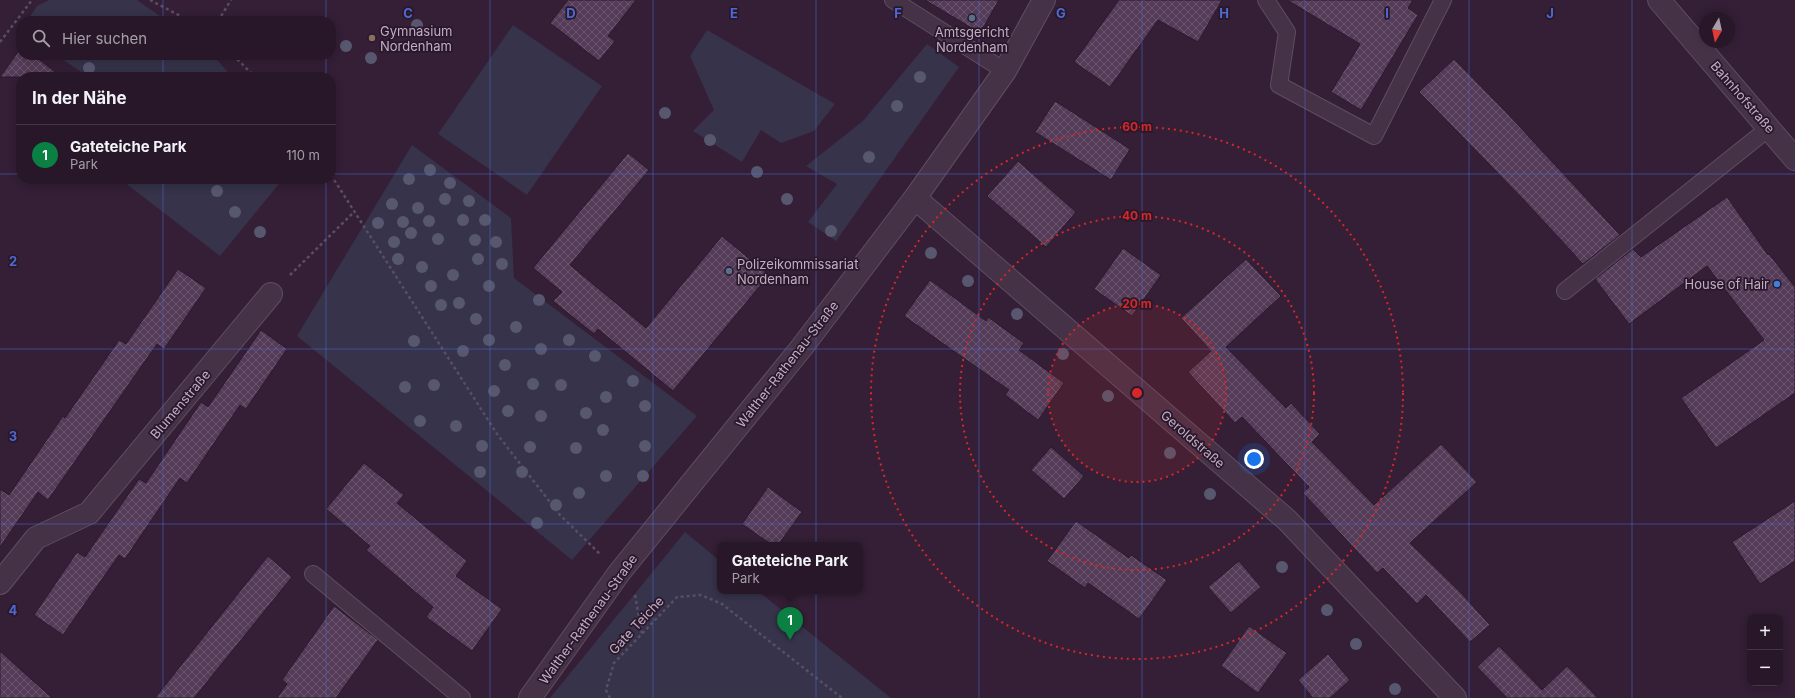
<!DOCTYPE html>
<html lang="de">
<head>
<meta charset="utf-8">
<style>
	:root { --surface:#271728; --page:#332434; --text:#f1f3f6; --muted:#a49fa8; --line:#433645; --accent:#0b8043 }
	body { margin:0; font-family:Inter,sans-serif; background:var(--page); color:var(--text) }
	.controls { position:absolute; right:12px; bottom:12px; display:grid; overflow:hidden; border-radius:8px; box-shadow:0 2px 10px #0003 }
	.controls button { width:36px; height:36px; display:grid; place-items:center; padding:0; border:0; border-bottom:1px solid var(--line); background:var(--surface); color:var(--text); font:20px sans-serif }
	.compass { position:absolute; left:1699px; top:12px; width:36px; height:36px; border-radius:50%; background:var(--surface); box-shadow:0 2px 10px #0003; rotate:189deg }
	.you { position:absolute; left:1254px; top:459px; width:14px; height:14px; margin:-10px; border:3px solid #fff; border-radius:50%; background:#1a73e8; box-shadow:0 0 0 6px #1a73e833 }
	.badge { display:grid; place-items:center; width:26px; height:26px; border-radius:50%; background:var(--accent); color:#fff; font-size:13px; font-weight:700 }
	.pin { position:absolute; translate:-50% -33px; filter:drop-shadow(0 1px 2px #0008) }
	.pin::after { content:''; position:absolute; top:21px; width:14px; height:12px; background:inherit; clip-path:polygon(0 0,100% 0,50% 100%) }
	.popup { position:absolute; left:717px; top:542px; width:146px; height:52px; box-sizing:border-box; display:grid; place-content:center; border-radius:8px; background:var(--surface); filter:drop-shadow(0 1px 3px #0005); font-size:13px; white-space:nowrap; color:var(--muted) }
	.popup b { font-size:15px; color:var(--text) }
	.popup::after { content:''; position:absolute; left:50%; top:100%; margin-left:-8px; border:8px solid transparent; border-top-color:var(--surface) }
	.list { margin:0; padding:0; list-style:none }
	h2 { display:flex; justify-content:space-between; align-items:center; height:52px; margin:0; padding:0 16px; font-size:17px }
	h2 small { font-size:13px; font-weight:400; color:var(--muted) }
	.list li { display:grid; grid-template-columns:26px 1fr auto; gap:12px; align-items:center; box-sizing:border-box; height:60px; padding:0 16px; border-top:1px solid var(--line) }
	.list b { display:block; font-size:15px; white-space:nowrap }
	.list p { margin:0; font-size:13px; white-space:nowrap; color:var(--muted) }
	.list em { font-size:13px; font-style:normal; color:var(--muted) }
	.icon { flex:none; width:22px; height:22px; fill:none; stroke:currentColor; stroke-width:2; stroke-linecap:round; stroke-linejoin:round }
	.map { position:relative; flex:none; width:1795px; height:698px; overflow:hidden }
	.search { position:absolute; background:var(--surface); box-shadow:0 2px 10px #0003; left:16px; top:16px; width:320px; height:44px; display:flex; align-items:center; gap:10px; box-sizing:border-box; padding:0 14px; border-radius:16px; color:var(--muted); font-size:15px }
	.panel { position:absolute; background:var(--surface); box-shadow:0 2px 10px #0003; left:16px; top:72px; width:320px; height:112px; border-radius:16px }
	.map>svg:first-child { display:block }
	.green { fill:#36334a }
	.building { fill:url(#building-cross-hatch); stroke:#2b1a2d }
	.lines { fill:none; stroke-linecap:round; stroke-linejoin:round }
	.service-casing { stroke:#604d62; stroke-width:18 }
	.minor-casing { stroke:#604d62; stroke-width:24 }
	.tertiary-casing { stroke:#604d62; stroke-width:24 }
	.path { stroke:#594e65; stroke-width:2.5; stroke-dasharray:3 3; stroke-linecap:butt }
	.service { stroke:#453247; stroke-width:16 }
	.minor { stroke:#453247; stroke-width:22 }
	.tertiary { stroke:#453247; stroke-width:22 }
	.tree { fill:#575870 }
	.grid { fill:none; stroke:#4e6ad2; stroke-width:1; stroke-opacity:0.55 }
	.ring { fill:none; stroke:#d62828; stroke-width:2; stroke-dasharray:2 4 }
	.service-dot { fill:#5c6f8a; stroke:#29182b; stroke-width:1.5 }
	.education-dot { fill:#8d6e63; stroke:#29182b; stroke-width:1.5 }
	.shop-dot { fill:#3f7fe0; stroke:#29182b; stroke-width:1.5 }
	.labels { text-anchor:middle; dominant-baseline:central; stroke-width:3.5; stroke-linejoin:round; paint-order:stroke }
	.poi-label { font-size:13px; fill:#c2acc4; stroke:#29182b; text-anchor:start }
	.street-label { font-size:13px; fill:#c2acc4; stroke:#29182b }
	.grid-label { font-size:13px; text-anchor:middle; font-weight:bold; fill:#4e6ad2; stroke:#29182b; stroke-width:3.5; stroke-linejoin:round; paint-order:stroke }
	.centre { fill:#d62828; stroke:#29182b; stroke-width:2 }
	.ring-label { font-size:12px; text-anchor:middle; font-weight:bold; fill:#d62828; stroke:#29182b; stroke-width:3.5; stroke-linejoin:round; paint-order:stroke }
</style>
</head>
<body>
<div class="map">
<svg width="1795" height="698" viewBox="0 0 1795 698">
	<defs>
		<pattern id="building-cross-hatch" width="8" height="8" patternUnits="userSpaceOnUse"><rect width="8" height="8" fill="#543b57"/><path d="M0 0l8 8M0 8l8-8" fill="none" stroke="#6b556e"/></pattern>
	</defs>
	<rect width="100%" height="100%" fill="#341f36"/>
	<g class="green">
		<polygon points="49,0 137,0 167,21 27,21 37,6"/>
		<polygon points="513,25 602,86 527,195 438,134"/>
		<polygon points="707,30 835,104 814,131 781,143 761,130 742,162 693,131 714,110 690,56"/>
		<polygon points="927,44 959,67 836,241 808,222 837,184 806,166 863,121"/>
		<polygon points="56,55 213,55 232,77 89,77"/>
		<polygon points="412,145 511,218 514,278 697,416 572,560 297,336"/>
		<polygon points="120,179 283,179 220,256"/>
		<polygon points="685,532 720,561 720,591 758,591 891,698 550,698"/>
	</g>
	<g class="building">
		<polygon points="568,0 636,0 608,36 615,41 599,61 550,23"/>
		<polygon points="925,0 999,0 980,33"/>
		<polygon points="1119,0 1222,0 1198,42 1158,20 1110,87 1074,62"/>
		<polygon points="1287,0 1413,0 1408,8 1418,15 1361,110 1331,92 1360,44"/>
		<polygon points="21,48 21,55 33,55 62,77 0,77"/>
		<polygon points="1454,59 1506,112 1620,235 1583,264 1523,199 1419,92"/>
		<polygon points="1055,101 1130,149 1111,180 1035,132"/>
		<polygon points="628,153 649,170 570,265 646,328 722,236 769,275 673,391 598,329 594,334 553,301 562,292 533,268"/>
		<polygon points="1018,161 1076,212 1046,247 987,196"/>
		<polygon points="1727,197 1768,255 1769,254 1795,287 1795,393 1716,448 1681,398 1764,340 1707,266 1629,324 1595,279 1633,249 1641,257"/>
		<polygon points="1123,248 1161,275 1132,316 1094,289"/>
		<polygon points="1246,259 1281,296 1226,347 1286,408 1291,403 1320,434 1312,442 1374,505 1441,444 1477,482 1410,543 1461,593 1490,625 1470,642 1426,595 1417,604 1383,568 1377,573 1303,493 1309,487 1242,417 1235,423 1188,372 1211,351 1181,318"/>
		<polygon points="178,269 206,288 164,349 157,344 48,500 38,492 0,547 0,489 9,495 63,416 65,418 119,340 126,344"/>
		<polygon points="930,280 986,321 988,317 1024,343 1019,350 1064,383 1038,420 1005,395 1009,390 904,316"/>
		<polygon points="261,330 287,349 246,409 240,405 187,483 180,478 125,559 119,555 63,635 34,615 77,552 85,557 139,479 146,483 201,402 208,407"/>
		<polygon points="1051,447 1084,476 1064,499 1031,470"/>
		<polygon points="364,463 404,495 397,503 467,561 456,576 502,609 472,651 426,617 433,607 366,550 370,546 326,509"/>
		<polygon points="768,487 802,512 778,545 772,545 742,524"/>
		<polygon points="1795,501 1795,561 1760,584 1732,542"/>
		<polygon points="1076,521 1129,558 1131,555 1167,580 1139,619 1088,583 1085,588 1047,561"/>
		<polygon points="268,556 292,577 194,698 155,698"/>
		<polygon points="1239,561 1261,587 1231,613 1208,587"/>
		<polygon points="334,606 378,640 336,698 277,698 287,684 282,680"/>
		<polygon points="1249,626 1287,653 1258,693 1221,666"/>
		<polygon points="1499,646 1542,690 1567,666 1598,698 1507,698 1477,667"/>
		<polygon points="0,651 52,698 0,698"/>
		<polygon points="1328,654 1350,680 1330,698 1313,698 1298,680"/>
	</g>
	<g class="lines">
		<defs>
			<g id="service">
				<polyline points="893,0 1005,71"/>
				<polyline points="1266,0 1287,32 1279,85 1374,136 1443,0"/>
				<polyline points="1565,291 1769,128"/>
				<polyline points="313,574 462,698"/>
			</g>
			<g id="minor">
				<polyline points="915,198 1287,520 1455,698"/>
				<polyline points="0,583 36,538 89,513 271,294"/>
			</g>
			<g id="tertiary">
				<polyline points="1659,0 1795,159"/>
				<polyline points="530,698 619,573 802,347 915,198 1005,71 1044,0"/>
			</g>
		</defs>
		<use href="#service" class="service-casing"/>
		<use href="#minor" class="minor-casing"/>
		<use href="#tertiary" class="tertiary-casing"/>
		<g class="path">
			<polyline points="150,0 190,21"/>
			<polyline points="218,21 231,0"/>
			<polyline points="0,42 32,0"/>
			<polyline points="233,55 255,77"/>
			<polyline points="331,175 497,434 560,515 601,555"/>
			<polyline points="290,275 354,212"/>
			<polyline points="635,595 642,634"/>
			<polyline points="610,698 606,690 614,663 677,597 701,595 722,604 842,698"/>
		</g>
		<use href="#service" class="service"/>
		<use href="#minor" class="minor"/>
		<use href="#tertiary" class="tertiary"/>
	</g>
	<g class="tree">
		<circle cx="417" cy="25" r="6"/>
		<circle cx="346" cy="46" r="6"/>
		<circle cx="371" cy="58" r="6"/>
		<circle cx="89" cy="68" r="6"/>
		<circle cx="920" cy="77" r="6"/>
		<circle cx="897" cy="106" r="6"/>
		<circle cx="665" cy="113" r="6"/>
		<circle cx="710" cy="140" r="6"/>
		<circle cx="869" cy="157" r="6"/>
		<circle cx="430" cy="170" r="6"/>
		<circle cx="757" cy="172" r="6"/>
		<circle cx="409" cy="179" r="6"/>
		<circle cx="450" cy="183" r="6"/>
		<circle cx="217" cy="191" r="6"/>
		<circle cx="445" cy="199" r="6"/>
		<circle cx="787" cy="199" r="6"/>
		<circle cx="469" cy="201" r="6"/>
		<circle cx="392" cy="204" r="6"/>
		<circle cx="418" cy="208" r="6"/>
		<circle cx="235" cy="212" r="6"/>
		<circle cx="463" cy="220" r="6"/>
		<circle cx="485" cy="220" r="6"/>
		<circle cx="429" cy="221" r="6"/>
		<circle cx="403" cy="222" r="6"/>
		<circle cx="378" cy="223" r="6"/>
		<circle cx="831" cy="231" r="6"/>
		<circle cx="260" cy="232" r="6"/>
		<circle cx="411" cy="233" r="6"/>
		<circle cx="438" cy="239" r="6"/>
		<circle cx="475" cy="240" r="6"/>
		<circle cx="394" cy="242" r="6"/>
		<circle cx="496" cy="242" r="6"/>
		<circle cx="931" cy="253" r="6"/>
		<circle cx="398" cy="259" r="6"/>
		<circle cx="478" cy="259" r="6"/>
		<circle cx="502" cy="264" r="6"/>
		<circle cx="422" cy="267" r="6"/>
		<circle cx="453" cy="275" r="6"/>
		<circle cx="968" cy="281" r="6"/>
		<circle cx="431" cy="286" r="6"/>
		<circle cx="489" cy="286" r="6"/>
		<circle cx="539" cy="300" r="6"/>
		<circle cx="459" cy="303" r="6"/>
		<circle cx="441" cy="305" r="6"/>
		<circle cx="1017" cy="314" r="6"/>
		<circle cx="476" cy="319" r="6"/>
		<circle cx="516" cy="327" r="6"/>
		<circle cx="489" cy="340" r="6"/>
		<circle cx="569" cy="340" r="6"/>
		<circle cx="414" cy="341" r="6"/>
		<circle cx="541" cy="349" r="6"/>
		<circle cx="463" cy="351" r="6"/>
		<circle cx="1063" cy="354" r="6"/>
		<circle cx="595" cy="356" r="6"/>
		<circle cx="505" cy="365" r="6"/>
		<circle cx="633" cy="381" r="6"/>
		<circle cx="533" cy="384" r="6"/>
		<circle cx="434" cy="385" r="6"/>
		<circle cx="561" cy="385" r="6"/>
		<circle cx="405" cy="387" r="6"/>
		<circle cx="494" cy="391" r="6"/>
		<circle cx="1108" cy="396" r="6"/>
		<circle cx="606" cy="397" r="6"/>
		<circle cx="645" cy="406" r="6"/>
		<circle cx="508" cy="411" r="6"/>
		<circle cx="586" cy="413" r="6"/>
		<circle cx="541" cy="416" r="6"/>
		<circle cx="420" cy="421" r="6"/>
		<circle cx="456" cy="426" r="6"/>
		<circle cx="603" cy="430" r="6"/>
		<circle cx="482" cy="446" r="6"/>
		<circle cx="645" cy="446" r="6"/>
		<circle cx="530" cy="447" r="6"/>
		<circle cx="576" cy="448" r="6"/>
		<circle cx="1170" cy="453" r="6"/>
		<circle cx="480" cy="472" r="6"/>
		<circle cx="522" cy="472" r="6"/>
		<circle cx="606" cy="476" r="6"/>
		<circle cx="643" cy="476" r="6"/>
		<circle cx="579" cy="493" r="6"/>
		<circle cx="1210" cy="494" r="6"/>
		<circle cx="556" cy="505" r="6"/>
		<circle cx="537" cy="523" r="6"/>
		<circle cx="1282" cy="567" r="6"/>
		<circle cx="1327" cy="610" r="6"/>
		<circle cx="1356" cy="644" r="6"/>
		<circle cx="1395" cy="689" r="6"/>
	</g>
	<path class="grid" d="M163,0V21M326,0V21M490,0V698M653,0V698M816,0V698M979,0V698M1142,0V698M1305,0V698M1469,0V698M1632,0V698M163,55V77M326,55V77M0,174H21M331,174H1795M163,179V698M326,179V698M0,349H1795M0,524H1795"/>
	<circle cx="1137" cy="393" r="89" fill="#d62828" fill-opacity=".12"/>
	<g class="ring">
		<circle cx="1137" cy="393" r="89"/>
		<circle cx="1137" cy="393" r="177"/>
		<circle cx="1137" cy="393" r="266"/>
	</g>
	<g class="service-dot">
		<circle cx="972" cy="18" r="4"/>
		<circle cx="729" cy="271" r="4"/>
	</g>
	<circle class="education-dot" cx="372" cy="38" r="4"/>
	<circle class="shop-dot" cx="1777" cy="284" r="4"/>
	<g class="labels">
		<g class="poi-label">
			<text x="380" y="31">Gymnasium<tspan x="380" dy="15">Nordenham</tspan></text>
			<text x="972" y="32" text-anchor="middle">Amtsgericht<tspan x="972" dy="15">Nordenham</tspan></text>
			<text x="737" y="264">Polizeikommissariat<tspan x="737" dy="15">Nordenham</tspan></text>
			<text x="1769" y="284" text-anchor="end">House of Hair</text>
		</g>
		<g class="street-label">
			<text transform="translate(1743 97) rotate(49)">Bahnhofstraße</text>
			<text transform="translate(787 364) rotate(-52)">Walther-Rathenau-Straße</text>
			<text transform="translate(180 404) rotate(-50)">Blumenstraße</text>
			<text transform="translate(1193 439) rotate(41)">Geroldstraße</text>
			<text transform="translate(588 619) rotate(-54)">Walther-Rathenau-Straße</text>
			<text transform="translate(636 625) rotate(-47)">Gate Teiche</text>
		</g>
	</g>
	<g class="grid-label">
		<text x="408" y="18">C</text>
		<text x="571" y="18">D</text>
		<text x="734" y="18">E</text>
		<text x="898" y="18">F</text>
		<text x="1061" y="18">G</text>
		<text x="1224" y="18">H</text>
		<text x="1387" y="18">I</text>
		<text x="1550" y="18">J</text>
		<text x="13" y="266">2</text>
		<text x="13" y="441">3</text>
		<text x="13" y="615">4</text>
	</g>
	<circle cx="1137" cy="393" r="6" class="centre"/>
	<g class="ring-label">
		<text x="1137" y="131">60 m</text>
		<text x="1137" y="220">40 m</text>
		<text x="1137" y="308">20 m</text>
	</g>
</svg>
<div class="controls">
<button>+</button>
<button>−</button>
</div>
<svg class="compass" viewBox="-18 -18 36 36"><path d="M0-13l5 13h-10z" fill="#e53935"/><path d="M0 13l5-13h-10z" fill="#a49fa8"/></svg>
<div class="you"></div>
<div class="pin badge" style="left:790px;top:640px">1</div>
<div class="popup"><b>Gateteiche Park</b>Park</div>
<div class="search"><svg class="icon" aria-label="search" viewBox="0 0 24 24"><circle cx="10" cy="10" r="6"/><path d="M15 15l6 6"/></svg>Hier suchen</div>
<section class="panel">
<h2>In der Nähe<small></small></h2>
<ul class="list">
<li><span class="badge">1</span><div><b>Gateteiche Park</b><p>Park</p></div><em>110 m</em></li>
</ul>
</section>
</div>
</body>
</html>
